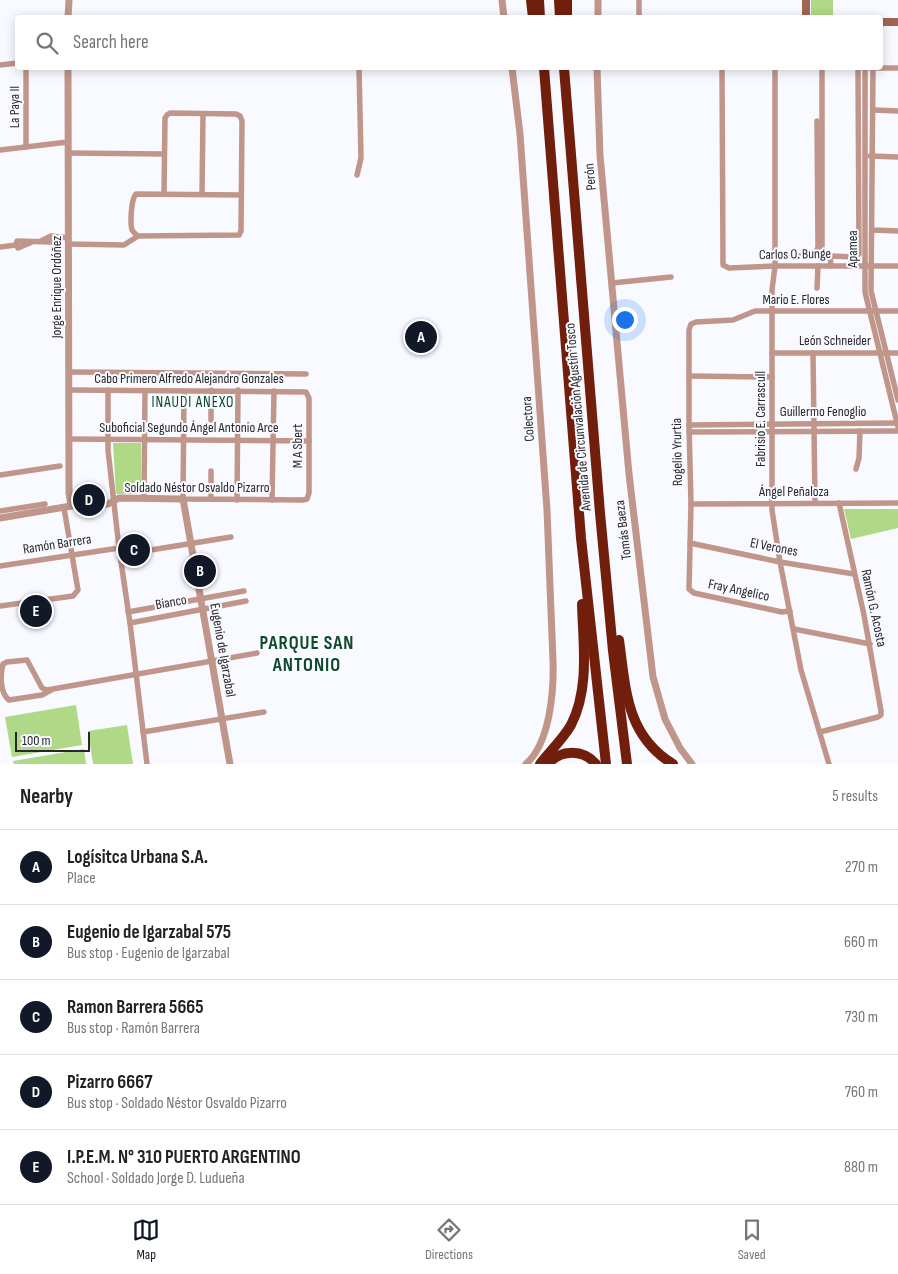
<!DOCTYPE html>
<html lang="en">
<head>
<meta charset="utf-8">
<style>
	:root { --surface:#fff; --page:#f6f6f6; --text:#222; --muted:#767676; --line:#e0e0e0; --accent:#111827 }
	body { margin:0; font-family:"Sofia Sans Condensed",sans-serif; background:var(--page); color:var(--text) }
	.scale { position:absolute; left:15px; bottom:12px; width:75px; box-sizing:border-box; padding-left:5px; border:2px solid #28282b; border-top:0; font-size:14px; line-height:18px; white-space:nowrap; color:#28282b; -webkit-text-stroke:4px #f9faff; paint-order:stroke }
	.you { position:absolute; left:624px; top:319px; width:18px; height:18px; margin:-12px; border:4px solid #fff; border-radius:50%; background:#1a73e8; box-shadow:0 0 0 8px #1a73e833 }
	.badge { display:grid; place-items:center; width:32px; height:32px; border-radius:50%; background:var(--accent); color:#fff; font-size:16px; font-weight:700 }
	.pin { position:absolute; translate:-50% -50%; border:2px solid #fff; box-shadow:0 1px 5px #0006 }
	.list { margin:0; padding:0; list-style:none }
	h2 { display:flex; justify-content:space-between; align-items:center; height:65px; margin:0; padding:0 20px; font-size:21px }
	h2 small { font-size:16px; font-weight:400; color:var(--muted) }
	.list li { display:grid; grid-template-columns:32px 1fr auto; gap:15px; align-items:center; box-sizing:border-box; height:75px; padding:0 20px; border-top:1px solid var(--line) }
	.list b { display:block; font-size:19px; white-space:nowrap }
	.list p { margin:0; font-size:16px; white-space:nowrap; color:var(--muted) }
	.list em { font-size:16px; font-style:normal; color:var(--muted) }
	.icon { flex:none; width:28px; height:28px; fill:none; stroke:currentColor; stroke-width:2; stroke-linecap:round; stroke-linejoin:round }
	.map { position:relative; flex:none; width:898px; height:764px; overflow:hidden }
	.search { position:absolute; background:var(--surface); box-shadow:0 2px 12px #0003; left:15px; right:15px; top:15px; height:55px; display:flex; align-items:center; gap:12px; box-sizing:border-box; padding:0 18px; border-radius:5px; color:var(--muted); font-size:19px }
	.sheet { height:440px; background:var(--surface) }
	nav { display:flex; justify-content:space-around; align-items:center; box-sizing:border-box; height:70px; border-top:1px solid var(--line); background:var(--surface); font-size:14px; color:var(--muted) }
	nav a { display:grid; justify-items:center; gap:2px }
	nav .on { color:var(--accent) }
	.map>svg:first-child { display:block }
	.green { fill:#afd887 }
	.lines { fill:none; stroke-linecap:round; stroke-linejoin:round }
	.minor { stroke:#c0968b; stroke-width:5.5 }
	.tertiary { stroke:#c0968b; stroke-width:7 }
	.secondary { stroke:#a06556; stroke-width:8 }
	.motorway { stroke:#711f0c; stroke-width:10 }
	.labels { text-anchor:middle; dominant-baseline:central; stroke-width:4; stroke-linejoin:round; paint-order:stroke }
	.street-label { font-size:14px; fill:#28282b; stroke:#f9faff }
	.neighbourhood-label { font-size:15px; letter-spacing:1px; fill:#0e4929; stroke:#f9faff }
	.district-label { font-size:19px; font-weight:bold; letter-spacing:1px; fill:#0e4929; stroke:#f9faff }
</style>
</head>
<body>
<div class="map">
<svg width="898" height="764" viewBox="0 0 898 764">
	<rect width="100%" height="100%" fill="#f9faff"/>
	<g class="green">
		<polygon points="811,0 833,0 833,17 814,17 811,15"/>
		<polygon points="113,443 141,443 141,494 116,494"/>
		<polygon points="844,509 898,509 898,528 851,539"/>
		<polygon points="76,705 82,745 12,757 5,717"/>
		<polygon points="127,725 133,764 93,764 88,731"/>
		<polygon points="84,749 86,764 14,764 13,761"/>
	</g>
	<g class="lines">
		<g class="minor">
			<polyline points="639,0 639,18"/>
			<polyline points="0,65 18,63"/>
			<polyline points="26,68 26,147"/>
			<polyline points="722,68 723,265 729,268 775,266 898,266"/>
			<polyline points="775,68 775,266 772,290 772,510 780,562 801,670 829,764"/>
			<polyline points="822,68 822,250 823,252 830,256 831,266"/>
			<polyline points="865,68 865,292 898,427"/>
			<polyline points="870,68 898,68"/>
			<polyline points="873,68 871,291 898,400"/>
			<polyline points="873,110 898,111"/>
			<polyline points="0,150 68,142"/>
			<polyline points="68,153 164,154"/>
			<polyline points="870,156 898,157"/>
			<polyline points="357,175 361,158 359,68"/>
			<polyline points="202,194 203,114"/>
			<polyline points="872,230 898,231"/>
			<path d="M138,236C135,234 134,233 132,230C130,223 131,199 136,194L241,195"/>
			<polyline points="41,241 51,236 68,238"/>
			<polyline points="32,242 18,248 16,245 17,241 51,242 59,238"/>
			<polyline points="68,244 124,245 138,236 239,235 241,231 242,121 240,116 236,114 170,113 167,115 165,118 164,194"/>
			<polyline points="0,247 16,245"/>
			<polyline points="785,256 810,256 816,252 818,247 817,121"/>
			<polyline points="830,256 855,257 859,254 858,68"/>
			<polyline points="612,283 671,277"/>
			<polyline points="817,288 818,266"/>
			<polyline points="772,353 898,353"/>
			<polyline points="813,353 815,503"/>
			<polyline points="69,372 306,374"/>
			<polyline points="689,376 772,377"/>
			<polyline points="69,390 306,392 309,398 309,493 307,499 303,500 183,499 184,391"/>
			<polyline points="108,390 108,450 119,548 130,623 147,764"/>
			<polyline points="211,390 211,420"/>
			<polyline points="689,425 898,423"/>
			<polyline points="689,432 898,431"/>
			<polyline points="69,439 309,441"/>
			<polyline points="856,469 859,458 860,431"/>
			<polyline points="0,475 60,466"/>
			<polyline points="144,498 145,391"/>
			<polyline points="211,499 211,471"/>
			<polyline points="237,500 238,390"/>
			<polyline points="272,500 274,391"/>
			<polyline points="691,504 898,503"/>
			<polyline points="0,511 45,504"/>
			<polyline points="690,543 780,562 854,574"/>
			<polyline points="120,555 231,537"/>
			<polyline points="0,566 119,548"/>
			<polyline points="0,606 73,596 78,590 64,508"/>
			<polyline points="790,611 782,612 694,593 689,589 691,504 689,425 689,330 691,324 696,322 733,320 755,311 898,311"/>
			<polyline points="128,612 244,591"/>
			<polyline points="130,623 246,601"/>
			<polyline points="794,629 870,644"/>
			<path d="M53,689L42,695L9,700C0,693 0,675 3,664L7,662L27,660L42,688L47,690L257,653"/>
			<polyline points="143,732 264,712"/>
			<polyline points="820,732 878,717 881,715 881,711 864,615 839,503"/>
		</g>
		<g class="tertiary">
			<polyline points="502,0 504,18"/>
			<polyline points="68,18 69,0"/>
			<polyline points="598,18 598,0"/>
			<polyline points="68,68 69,493 71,506"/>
			<path d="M512,68L520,134L547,510L553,661C554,691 550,743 526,764"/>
			<polyline points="597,68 600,155 629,474 653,677 665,719 680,748 692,764"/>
			<polyline points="0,518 77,505 108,504 119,498 183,499 230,764"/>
		</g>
		<g class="secondary">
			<polyline points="806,0 806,18"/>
			<polyline points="880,22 898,22"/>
		</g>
		<g class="motorway">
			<polyline points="531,0 533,18"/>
			<polyline points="539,0 540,18"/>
			<polyline points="559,0 560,18"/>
			<polyline points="567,18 567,0"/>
			<polyline points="544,68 581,538 606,764"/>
			<polyline points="564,68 600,513 613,651 627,764"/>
			<path d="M619,640C626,690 626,735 673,764"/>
			<path d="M540,764C550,751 563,739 571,725C590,688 583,643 582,604"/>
			<path d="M548,764C561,749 583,749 596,764"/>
		</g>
	</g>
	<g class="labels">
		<g class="street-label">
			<text transform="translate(14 107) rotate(-90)">La Paya II</text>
			<text transform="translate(590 177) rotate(-95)">Perón</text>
			<text transform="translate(852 249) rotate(-90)">Apamea</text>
			<text transform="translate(795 254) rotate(-1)">Carlos O. Bunge</text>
			<text transform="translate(56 287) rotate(-90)">Jorge Enrique Ordóñez</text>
			<text x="796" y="299">Mario E. Flores</text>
			<text x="835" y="340">León Schneider</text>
			<text x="189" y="378">Cabo Primero Alfredo Alejandro Gonzales</text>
			<text x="823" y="411">Guillermo Fenoglio</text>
			<text transform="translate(578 417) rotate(-95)">Avenida de Circunvalación Agustín Tosco</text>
			<text transform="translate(528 419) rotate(-94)">Colectora</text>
			<text transform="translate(760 419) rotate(-90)">Fabrisio E. Carrascull</text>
			<text x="189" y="427">Suboficial Segundo Ángel Antonio Arce</text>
			<text transform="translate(297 446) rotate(-90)">M A Sbert</text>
			<text transform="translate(677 452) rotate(-91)">Rogelio Yrurtia</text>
			<text x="197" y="487">Soldado Néstor Osvaldo Pizarro</text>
			<text x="794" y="491">Ángel Peñaloza</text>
			<text transform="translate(623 530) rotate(-97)">Tomás Baeza</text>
			<text transform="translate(57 544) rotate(-9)">Ramón Barrera</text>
			<text transform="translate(774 547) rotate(11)">El Verones</text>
			<text transform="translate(739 590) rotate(12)">Fray Angelico</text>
			<text transform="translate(171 602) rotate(-10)">Bianco</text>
			<text transform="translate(874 608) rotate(78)">Ramón G. Acosta</text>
			<text transform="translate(223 650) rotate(80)">Eugenio de Igarzabal</text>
		</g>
		<g class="neighbourhood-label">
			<text x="193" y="402">INAUDI ANEXO</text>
		</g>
		<g class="district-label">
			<text x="307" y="643">PARQUE SAN<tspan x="307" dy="22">ANTONIO</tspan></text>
		</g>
	</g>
</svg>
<div class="scale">100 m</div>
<div class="you"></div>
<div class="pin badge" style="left:421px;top:337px">A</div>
<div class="pin badge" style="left:200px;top:571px">B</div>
<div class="pin badge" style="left:134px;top:550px">C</div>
<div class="pin badge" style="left:89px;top:500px">D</div>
<div class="pin badge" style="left:36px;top:611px">E</div>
<div class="search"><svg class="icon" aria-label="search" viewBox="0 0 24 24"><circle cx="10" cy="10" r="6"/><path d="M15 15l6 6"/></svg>Search here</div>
</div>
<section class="sheet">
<h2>Nearby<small>5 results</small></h2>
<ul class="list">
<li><span class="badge">A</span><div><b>Logísitca Urbana S.A.</b><p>Place</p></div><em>270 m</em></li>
<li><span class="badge">B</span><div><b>Eugenio de Igarzabal 575</b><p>Bus stop · Eugenio de Igarzabal</p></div><em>660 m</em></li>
<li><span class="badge">C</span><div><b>Ramon Barrera 5665</b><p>Bus stop · Ramón Barrera</p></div><em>730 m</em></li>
<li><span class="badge">D</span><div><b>Pizarro 6667</b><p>Bus stop · Soldado Néstor Osvaldo Pizarro</p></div><em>760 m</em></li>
<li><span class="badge">E</span><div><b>I.P.E.M. N° 310 PUERTO ARGENTINO</b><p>School · Soldado Jorge D. Ludueña</p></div><em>880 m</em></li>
</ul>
</section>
<nav>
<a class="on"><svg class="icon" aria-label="map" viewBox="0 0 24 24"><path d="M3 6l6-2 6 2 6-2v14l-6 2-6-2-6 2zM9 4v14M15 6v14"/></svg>Map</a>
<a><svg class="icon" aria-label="directions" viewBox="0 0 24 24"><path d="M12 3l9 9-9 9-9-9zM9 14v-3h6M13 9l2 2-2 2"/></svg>Directions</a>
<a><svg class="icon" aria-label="saved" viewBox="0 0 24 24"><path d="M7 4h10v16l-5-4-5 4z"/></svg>Saved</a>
</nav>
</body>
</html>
